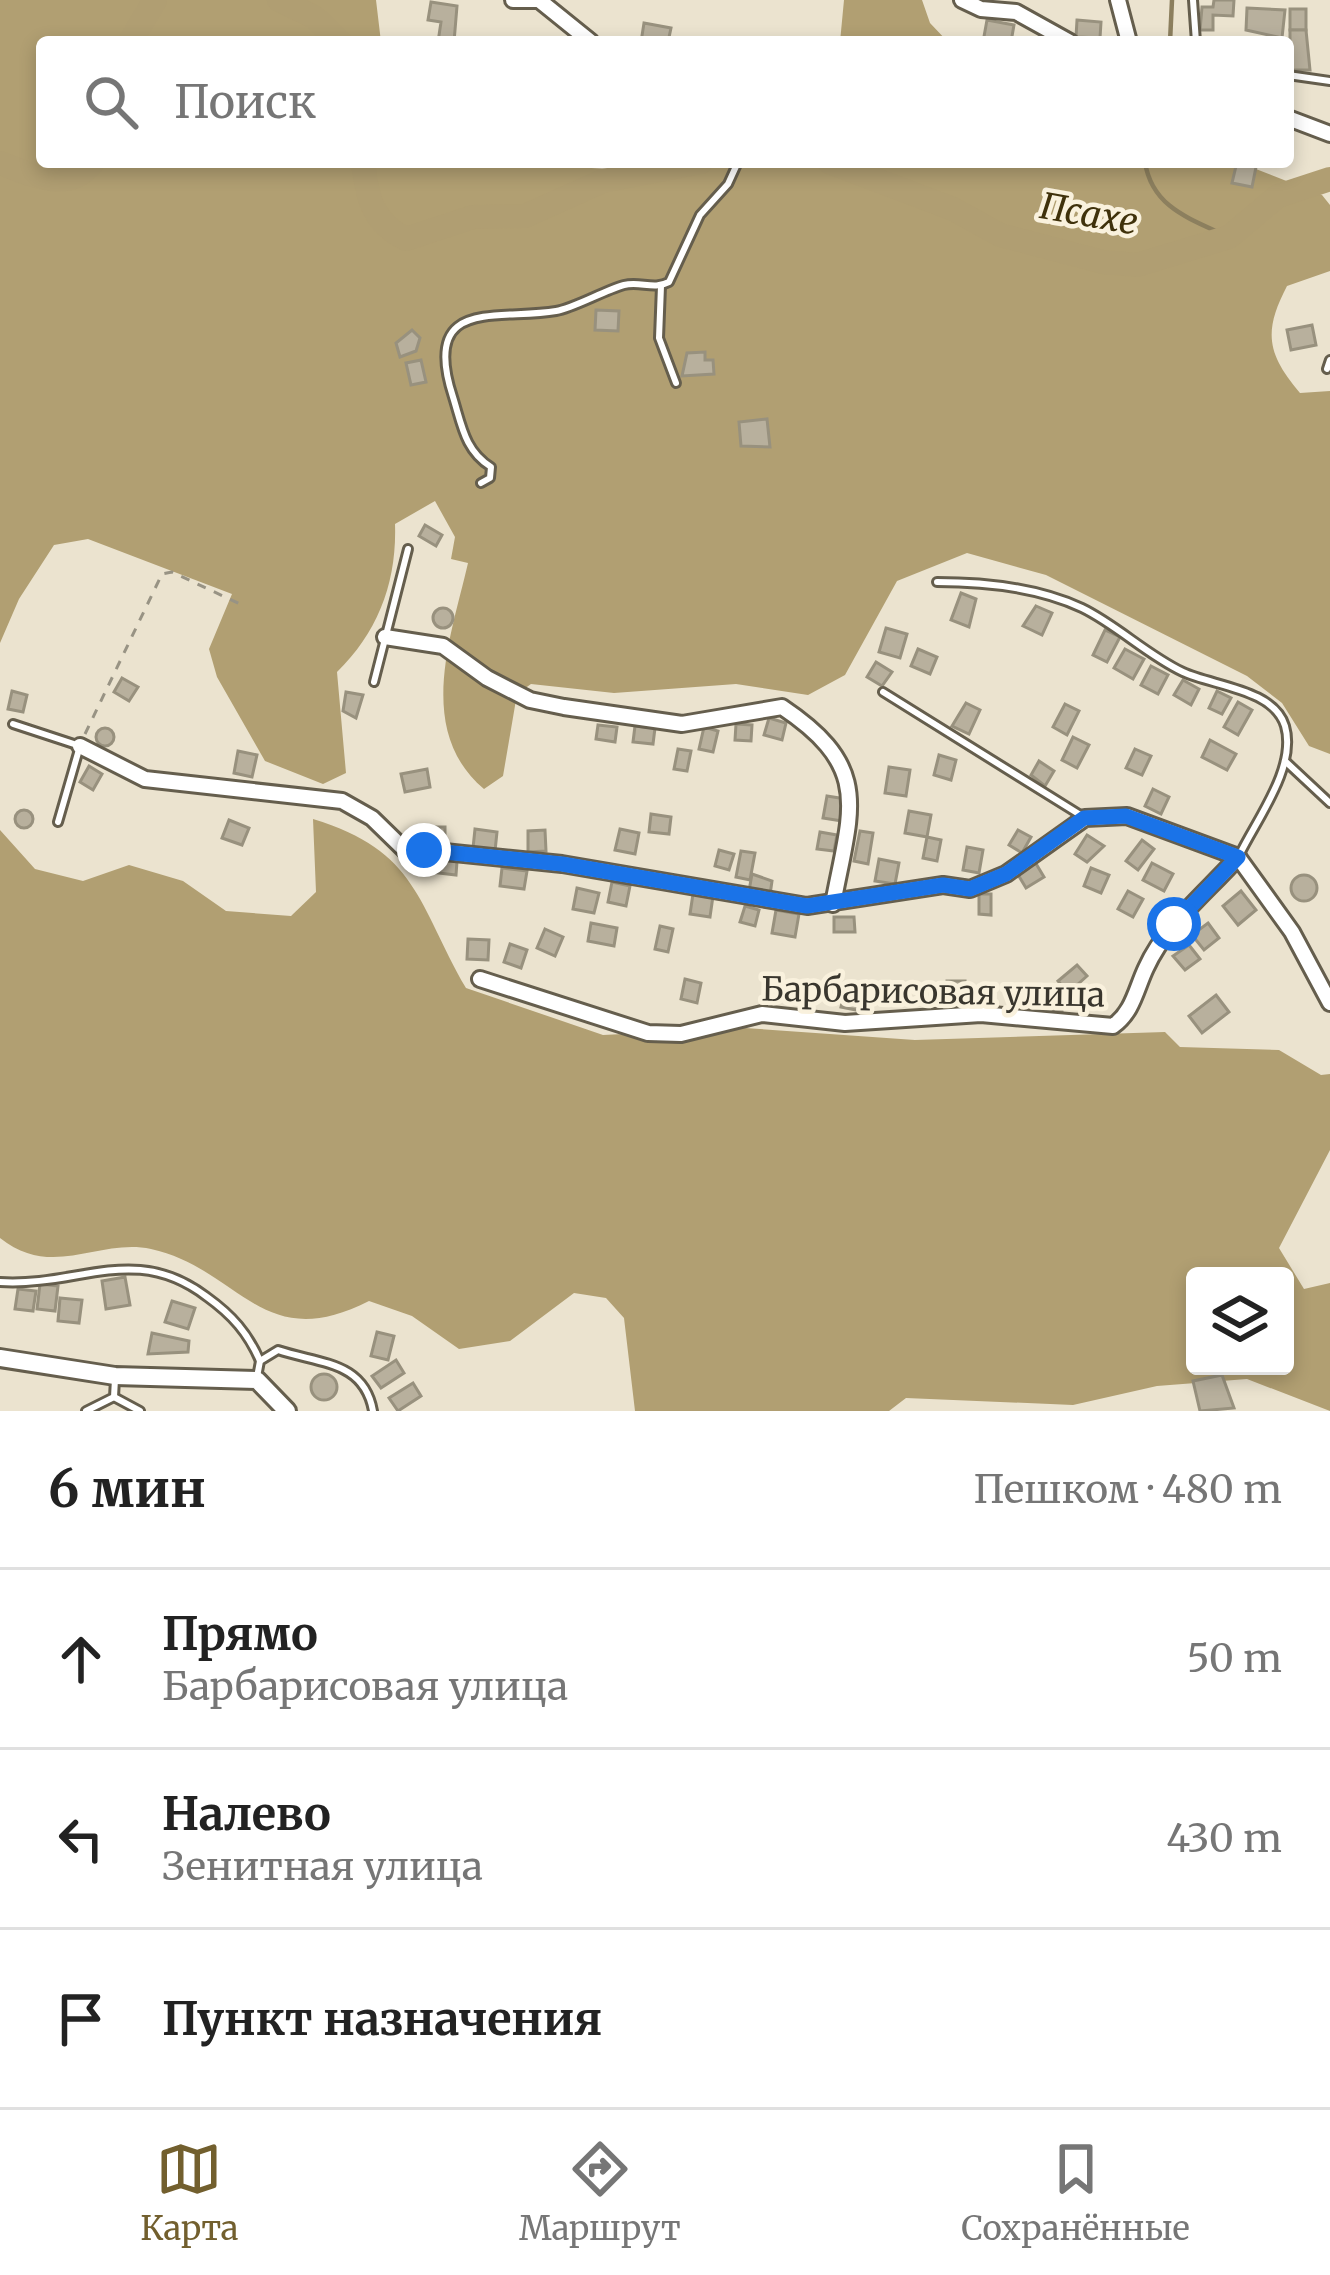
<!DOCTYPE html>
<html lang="ru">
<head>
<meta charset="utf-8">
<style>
	:root { --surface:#fff; --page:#f2f2f2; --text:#222; --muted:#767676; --line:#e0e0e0; --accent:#725f2e }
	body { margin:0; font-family:Merriweather,serif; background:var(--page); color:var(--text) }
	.controls { position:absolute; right:36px; bottom:36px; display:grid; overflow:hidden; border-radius:12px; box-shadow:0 6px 18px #0003 }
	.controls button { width:108px; height:108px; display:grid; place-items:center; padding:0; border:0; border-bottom:3px solid var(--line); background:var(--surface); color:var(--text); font:60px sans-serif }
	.stop { position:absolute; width:36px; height:36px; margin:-27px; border:9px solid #1a73e8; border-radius:50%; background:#fff }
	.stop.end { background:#1a73e8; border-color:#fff; box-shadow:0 3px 12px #0008 }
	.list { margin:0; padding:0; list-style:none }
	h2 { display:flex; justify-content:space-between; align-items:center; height:156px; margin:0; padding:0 48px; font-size:51px }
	h2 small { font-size:39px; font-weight:400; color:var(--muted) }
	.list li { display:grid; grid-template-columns:78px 1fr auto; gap:36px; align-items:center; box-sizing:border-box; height:180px; padding:0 48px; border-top:3px solid var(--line) }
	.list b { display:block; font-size:45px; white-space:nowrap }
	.list p { margin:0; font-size:39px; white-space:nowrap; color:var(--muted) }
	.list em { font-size:39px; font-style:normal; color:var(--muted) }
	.icon { flex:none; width:66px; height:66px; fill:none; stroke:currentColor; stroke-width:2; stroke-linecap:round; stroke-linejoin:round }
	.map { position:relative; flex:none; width:1330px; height:1411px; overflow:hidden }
	.search { position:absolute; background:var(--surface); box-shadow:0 6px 18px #0003; left:36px; right:36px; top:36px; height:132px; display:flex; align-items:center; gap:30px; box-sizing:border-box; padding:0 42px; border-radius:12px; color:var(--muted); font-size:45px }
	.sheet { height:696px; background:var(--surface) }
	nav { display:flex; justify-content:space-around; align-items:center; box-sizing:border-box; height:168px; border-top:3px solid var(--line); background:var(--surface); font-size:33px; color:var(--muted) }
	nav a { display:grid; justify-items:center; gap:6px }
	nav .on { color:var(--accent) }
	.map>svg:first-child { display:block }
	.forest { fill:#b19f72; fill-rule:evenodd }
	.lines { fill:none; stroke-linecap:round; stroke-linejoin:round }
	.stream { stroke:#8c7f5e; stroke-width:4.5 }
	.river { stroke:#b09e72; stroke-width:24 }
	.building { fill:#b8b09d; stroke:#98917e; stroke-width:3 }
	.service-casing { stroke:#655e4d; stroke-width:12 }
	.minor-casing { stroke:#655e4d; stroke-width:20 }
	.tertiary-casing { stroke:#655e4d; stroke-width:22 }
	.path { stroke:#989384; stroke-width:3; stroke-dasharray:9 9; stroke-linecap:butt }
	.service { stroke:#fff; stroke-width:6 }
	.minor { stroke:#fff; stroke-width:14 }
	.tertiary { stroke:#fff; stroke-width:16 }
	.route { stroke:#1a73e8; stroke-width:15 }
	.labels { text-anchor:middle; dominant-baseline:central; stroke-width:9; stroke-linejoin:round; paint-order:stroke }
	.street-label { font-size:33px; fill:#39362e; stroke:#f9f1dd }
	.water-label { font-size:36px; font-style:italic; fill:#3f310b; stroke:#f9f1dd }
</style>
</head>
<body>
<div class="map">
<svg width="1330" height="1411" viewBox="0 0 1330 1411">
	<rect width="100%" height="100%" fill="#ebe3cf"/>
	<g class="forest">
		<path d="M0,0H376L381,42H42V162H473L611,169L633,162H1238L1322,195L1330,205V271L1287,286C1263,332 1267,354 1300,393L1330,391V754L1309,746L1282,703L1247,676L1046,575L967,553L897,581L845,675L808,695L736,684L614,693L531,684L517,694L503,776L484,789C415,731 451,637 468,563L451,559L455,537L435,501L395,524C397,582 378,632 337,672L346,773L323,784L265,761L217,677L209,649L232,594L88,539L54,545L19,599L0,643Z"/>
		<polygon points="844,0 922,0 930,23 948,42 840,42"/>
		<path d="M313,819C418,851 417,903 466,988L603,1035L745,1028L915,1040L1165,1032L1180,1047L1279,1050L1321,1075L1330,1074V1150L1279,1248L1304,1289L1330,1283V1411L1247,1379L1157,1386L1073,1405L906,1398L889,1411H635L624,1318L606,1298L574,1293L510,1341L459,1349L412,1316L369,1301C261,1356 241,1269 151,1249C98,1238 53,1280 0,1238V830L35,869L83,881L129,865L183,881L226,911L291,916L316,892ZM1195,1276H1285V1366H1195Z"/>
	</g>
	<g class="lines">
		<g class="stream">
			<polyline points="1170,42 1172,0"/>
			<path d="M1145,162C1152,208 1191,219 1229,237"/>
		</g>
		<g class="river">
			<polyline points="279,0 314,17 340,42"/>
			<polyline points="130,42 155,0"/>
			<path d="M363,162C367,198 373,223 406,239L473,217L525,216L603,181L701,162"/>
			<polyline points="829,162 953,209 1000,235 1103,262 1137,265 1229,237 1278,196 1330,179"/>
			<path d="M0,163C32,175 69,194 93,162"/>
		</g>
	</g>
	<g class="building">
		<polygon points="1214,0 1234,0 1233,16 1213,15 1213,30 1200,30 1202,7 1213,7"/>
		<polygon points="431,2 457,6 454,42 438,42 441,22 428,20"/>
		<polygon points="1247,8 1285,10 1282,38 1246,30"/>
		<rect x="1290" y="9" width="16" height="21"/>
		<polygon points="987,20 1014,25 1011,42 983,42"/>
		<polygon points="1077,20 1101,22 1100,38 1076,37"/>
		<polygon points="644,23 671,28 668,42 641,42"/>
		<polygon points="1290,30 1306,30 1310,70 1290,70"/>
		<polygon points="1237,162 1257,162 1252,187 1232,183"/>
		<polygon points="596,310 619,311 618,331 595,330"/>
		<polygon points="1312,325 1316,345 1291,350 1287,330"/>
		<polygon points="412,330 420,338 416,351 400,357 396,343"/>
		<polygon points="705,352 705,360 713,360 714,374 682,376 687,353"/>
		<polygon points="421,360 426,382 411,385 406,363"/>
		<polygon points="767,419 770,447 741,446 739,422"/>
		<polygon points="425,525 442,535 436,546 419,536"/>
		<polygon points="961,593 976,599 969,627 951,620"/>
		<polygon points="1036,606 1052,613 1042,635 1023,626"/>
		<circle cx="443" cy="618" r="10"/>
		<polygon points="886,628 907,634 900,658 879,652"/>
		<polygon points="1105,630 1120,637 1107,662 1093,655"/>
		<polygon points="918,649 937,657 930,674 911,666"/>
		<polygon points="1125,649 1144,659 1133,679 1114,668"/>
		<polygon points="876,662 892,672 882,686 867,677"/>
		<polygon points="1151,666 1168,675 1158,694 1141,685"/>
		<polygon points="122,678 138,687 129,701 114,692"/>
		<polygon points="1183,680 1199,689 1191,705 1174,695"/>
		<polygon points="12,691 27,695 23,712 8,709"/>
		<polygon points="1217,691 1231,698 1222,714 1209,708"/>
		<polygon points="346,692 363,695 356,718 343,711"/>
		<polygon points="1238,702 1252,710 1238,735 1224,727"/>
		<polygon points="966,703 980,710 969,734 952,726"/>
		<polygon points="1065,704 1079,711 1067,735 1053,727"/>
		<polygon points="769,718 786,723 782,740 764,735"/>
		<polygon points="736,724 752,725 751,741 735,740"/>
		<polygon points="598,725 617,727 615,742 596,739"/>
		<polygon points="635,726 655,728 653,744 633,742"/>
		<polygon points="704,727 718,731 713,752 699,749"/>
		<circle cx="105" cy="737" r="9"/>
		<polygon points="1073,737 1089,745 1077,768 1062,760"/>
		<polygon points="1210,740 1236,754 1227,770 1202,757"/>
		<polygon points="678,749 691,751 687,771 674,769"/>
		<polygon points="1135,749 1151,756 1142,775 1126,768"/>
		<polygon points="238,751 257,755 252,777 234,773"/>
		<polygon points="939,755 956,760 951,780 934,775"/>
		<polygon points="1039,761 1054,771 1045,786 1031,775"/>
		<polygon points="89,766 102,774 93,790 80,782"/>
		<polygon points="889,767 910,770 906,796 885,793"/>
		<polygon points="427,769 430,787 405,792 401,774"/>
		<polygon points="1153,789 1169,797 1161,814 1145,806"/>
		<polygon points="827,796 846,799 842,821 823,818"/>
		<circle cx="24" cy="819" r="9"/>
		<polygon points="909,811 931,815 927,837 905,833"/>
		<polygon points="651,814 671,817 669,834 649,832"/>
		<polygon points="229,820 249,828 242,845 222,838"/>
		<rect x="423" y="827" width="22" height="17"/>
		<polygon points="475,829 497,832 495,851 473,848"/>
		<polygon points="620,829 639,833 635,854 615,850"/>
		<polygon points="545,830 546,851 528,852 528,831"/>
		<polygon points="1018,830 1031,837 1022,853 1009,845"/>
		<polygon points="860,831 873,833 868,864 854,861"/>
		<polygon points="820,832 837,835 834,851 817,849"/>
		<polygon points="1087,835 1104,846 1087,862 1075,854"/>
		<polygon points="927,837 941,840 937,861 923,858"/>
		<polygon points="1142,840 1154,849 1138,870 1126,861"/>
		<polygon points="967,847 983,850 979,873 963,870"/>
		<polygon points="719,850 734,854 729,870 715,866"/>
		<polygon points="741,851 755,853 750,880 736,877"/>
		<polygon points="432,858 457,861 456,875 430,872"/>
		<polygon points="879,859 899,863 895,884 875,881"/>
		<polygon points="1035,862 1044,877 1026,888 1017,873"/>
		<polygon points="1152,863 1173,874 1164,891 1143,880"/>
		<polygon points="502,868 527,871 524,889 500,886"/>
		<polygon points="1091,868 1109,875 1101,893 1084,886"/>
		<polygon points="752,874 772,881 770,895 749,891"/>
		<circle cx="1304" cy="888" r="13"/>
		<polygon points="612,882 630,886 626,906 608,902"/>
		<polygon points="577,888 599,893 594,913 573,909"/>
		<polygon points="1128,891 1143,899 1133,917 1118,909"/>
		<polygon points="1241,891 1256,910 1238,925 1223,906"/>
		<polygon points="693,894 713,896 710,917 690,914"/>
		<polygon points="979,894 991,894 991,915 979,914"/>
		<polygon points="745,906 759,910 755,926 740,922"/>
		<polygon points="776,910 799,914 795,937 772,933"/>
		<polygon points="834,917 854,917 855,932 834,932"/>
		<polygon points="591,923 617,928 614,946 588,941"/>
		<polygon points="1208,923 1219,938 1204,950 1192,935"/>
		<polygon points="660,926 673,929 668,952 655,949"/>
		<polygon points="545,929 563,937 555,956 537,948"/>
		<polygon points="468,939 489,940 488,960 467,959"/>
		<polygon points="510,944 527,950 521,968 504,962"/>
		<polygon points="1189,945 1200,959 1185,970 1173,956"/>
		<polygon points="1077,965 1087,976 1068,993 1058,981"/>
		<polygon points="685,979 701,983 697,1003 681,999"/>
		<polygon points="947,981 965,981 964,1002 947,997"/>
		<polygon points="1026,987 1030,1008 1013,1011 1009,990"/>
		<polygon points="1060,987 1062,1011 1048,1012 1046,988"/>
		<polygon points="845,990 869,995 866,1012 841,1007"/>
		<polygon points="1216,995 1229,1012 1202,1033 1189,1016"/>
		<polygon points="125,1277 130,1305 106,1309 102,1281"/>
		<polygon points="40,1284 58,1286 55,1311 37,1309"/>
		<polygon points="18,1289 36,1291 33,1311 15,1309"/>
		<polygon points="60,1298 82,1300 79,1323 58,1321"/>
		<polygon points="172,1301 195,1308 188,1329 165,1322"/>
		<polygon points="377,1332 394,1336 388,1360 371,1356"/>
		<polygon points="152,1333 189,1341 188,1352 148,1354"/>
		<polygon points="396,1360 404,1373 381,1388 372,1376"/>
		<circle cx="324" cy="1387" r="13"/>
		<polygon points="1222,1375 1234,1408 1200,1411 1193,1381"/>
		<polygon points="413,1383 421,1396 398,1411 389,1398"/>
	</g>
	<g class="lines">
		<defs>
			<g id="service">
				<polyline points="1193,0 1196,42"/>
				<polyline points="1288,75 1330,81"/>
				<polyline points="661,286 659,338 676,383"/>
				<polyline points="1327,369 1330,360"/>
				<path d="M481,483L490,478L491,467C465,451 462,426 453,397C420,296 498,321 556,311C574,308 603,291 624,285C640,281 654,290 669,282L700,215L728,184L738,162"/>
				<path d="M937,582C986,582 1037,587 1082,608C1117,625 1147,655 1183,672C1213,686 1274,689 1285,726C1297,767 1257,819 1240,854"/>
				<polyline points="374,682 408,549"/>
				<polyline points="883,692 1082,816"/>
				<polyline points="13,724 80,746 58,822"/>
				<polyline points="1285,761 1330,803"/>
				<path d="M0,1282C80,1287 135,1242 207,1297C232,1315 248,1333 260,1361"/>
				<path d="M257,1377L260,1361L278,1350C320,1364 364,1361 373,1411"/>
				<polyline points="114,1397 140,1411"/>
				<polyline points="86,1411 114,1397 115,1379"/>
			</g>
			<g id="minor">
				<polyline points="513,0 539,0"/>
				<polyline points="539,0 591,42"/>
				<polyline points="962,0 981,9 1016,12 1070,42"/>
				<polyline points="1118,0 1129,42"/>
				<polyline points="1288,118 1330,134"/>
				<path d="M385,637L443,646L487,678L530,700L564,707L682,724L782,707C873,768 851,808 833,904"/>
				<polyline points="80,746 145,779 342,801 372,818 410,855 425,850 562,864 807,906 943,885 970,889 1006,874 1085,818 1127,816 1238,857 1292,932 1330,1003"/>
				<path d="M480,979L648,1033L681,1034L762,1014L845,1023L981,1014L1113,1026C1133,1012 1136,989 1146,968C1166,924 1206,893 1238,857"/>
			</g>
			<polyline id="tertiary" points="0,1358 115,1376 257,1380 287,1411"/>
		</defs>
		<use href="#service" class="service-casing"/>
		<use href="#minor" class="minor-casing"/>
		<use href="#tertiary" class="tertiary-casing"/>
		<polyline class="path" points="85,734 162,574 172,572 242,605"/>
		<use href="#service" class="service"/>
		<use href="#minor" class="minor"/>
		<use href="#tertiary" class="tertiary"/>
	</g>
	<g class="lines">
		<polyline class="route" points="424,850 562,864 807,906 943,885 970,889 1006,874 1084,818 1126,816 1238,857 1174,924"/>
	</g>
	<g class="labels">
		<g class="street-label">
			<text transform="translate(933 992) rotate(1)">Барбарисовая улица</text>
		</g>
		<g class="water-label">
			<text transform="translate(1089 214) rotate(10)">Псахе</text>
		</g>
	</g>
</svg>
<div class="controls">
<button><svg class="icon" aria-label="layers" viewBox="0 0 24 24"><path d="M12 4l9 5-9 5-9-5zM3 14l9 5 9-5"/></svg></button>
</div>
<div class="stop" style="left:1174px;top:924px"></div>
<div class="stop end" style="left:424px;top:850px"></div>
<div class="search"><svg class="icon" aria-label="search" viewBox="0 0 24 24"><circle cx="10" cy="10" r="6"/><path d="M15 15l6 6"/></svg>Поиск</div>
</div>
<section class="sheet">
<h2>6 мин<small>Пешком · 480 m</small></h2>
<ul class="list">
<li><svg class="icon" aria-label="ahead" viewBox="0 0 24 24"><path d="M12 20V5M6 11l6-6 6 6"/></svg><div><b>Прямо</b><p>Барбарисовая улица</p></div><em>50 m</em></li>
<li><svg class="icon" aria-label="left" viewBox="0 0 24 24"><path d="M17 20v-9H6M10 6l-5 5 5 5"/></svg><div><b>Налево</b><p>Зенитная улица</p></div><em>430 m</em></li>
<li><svg class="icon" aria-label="arrive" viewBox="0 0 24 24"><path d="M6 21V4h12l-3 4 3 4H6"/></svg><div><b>Пункт назначения</b></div></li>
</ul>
</section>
<nav>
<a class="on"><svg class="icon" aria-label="map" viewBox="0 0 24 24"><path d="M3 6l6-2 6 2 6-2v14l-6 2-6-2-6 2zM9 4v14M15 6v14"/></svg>Карта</a>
<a><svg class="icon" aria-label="directions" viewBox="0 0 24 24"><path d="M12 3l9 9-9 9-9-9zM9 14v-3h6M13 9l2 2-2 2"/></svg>Маршрут</a>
<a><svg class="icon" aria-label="saved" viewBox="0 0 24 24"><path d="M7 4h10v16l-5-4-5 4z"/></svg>Сохранённые</a>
</nav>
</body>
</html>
